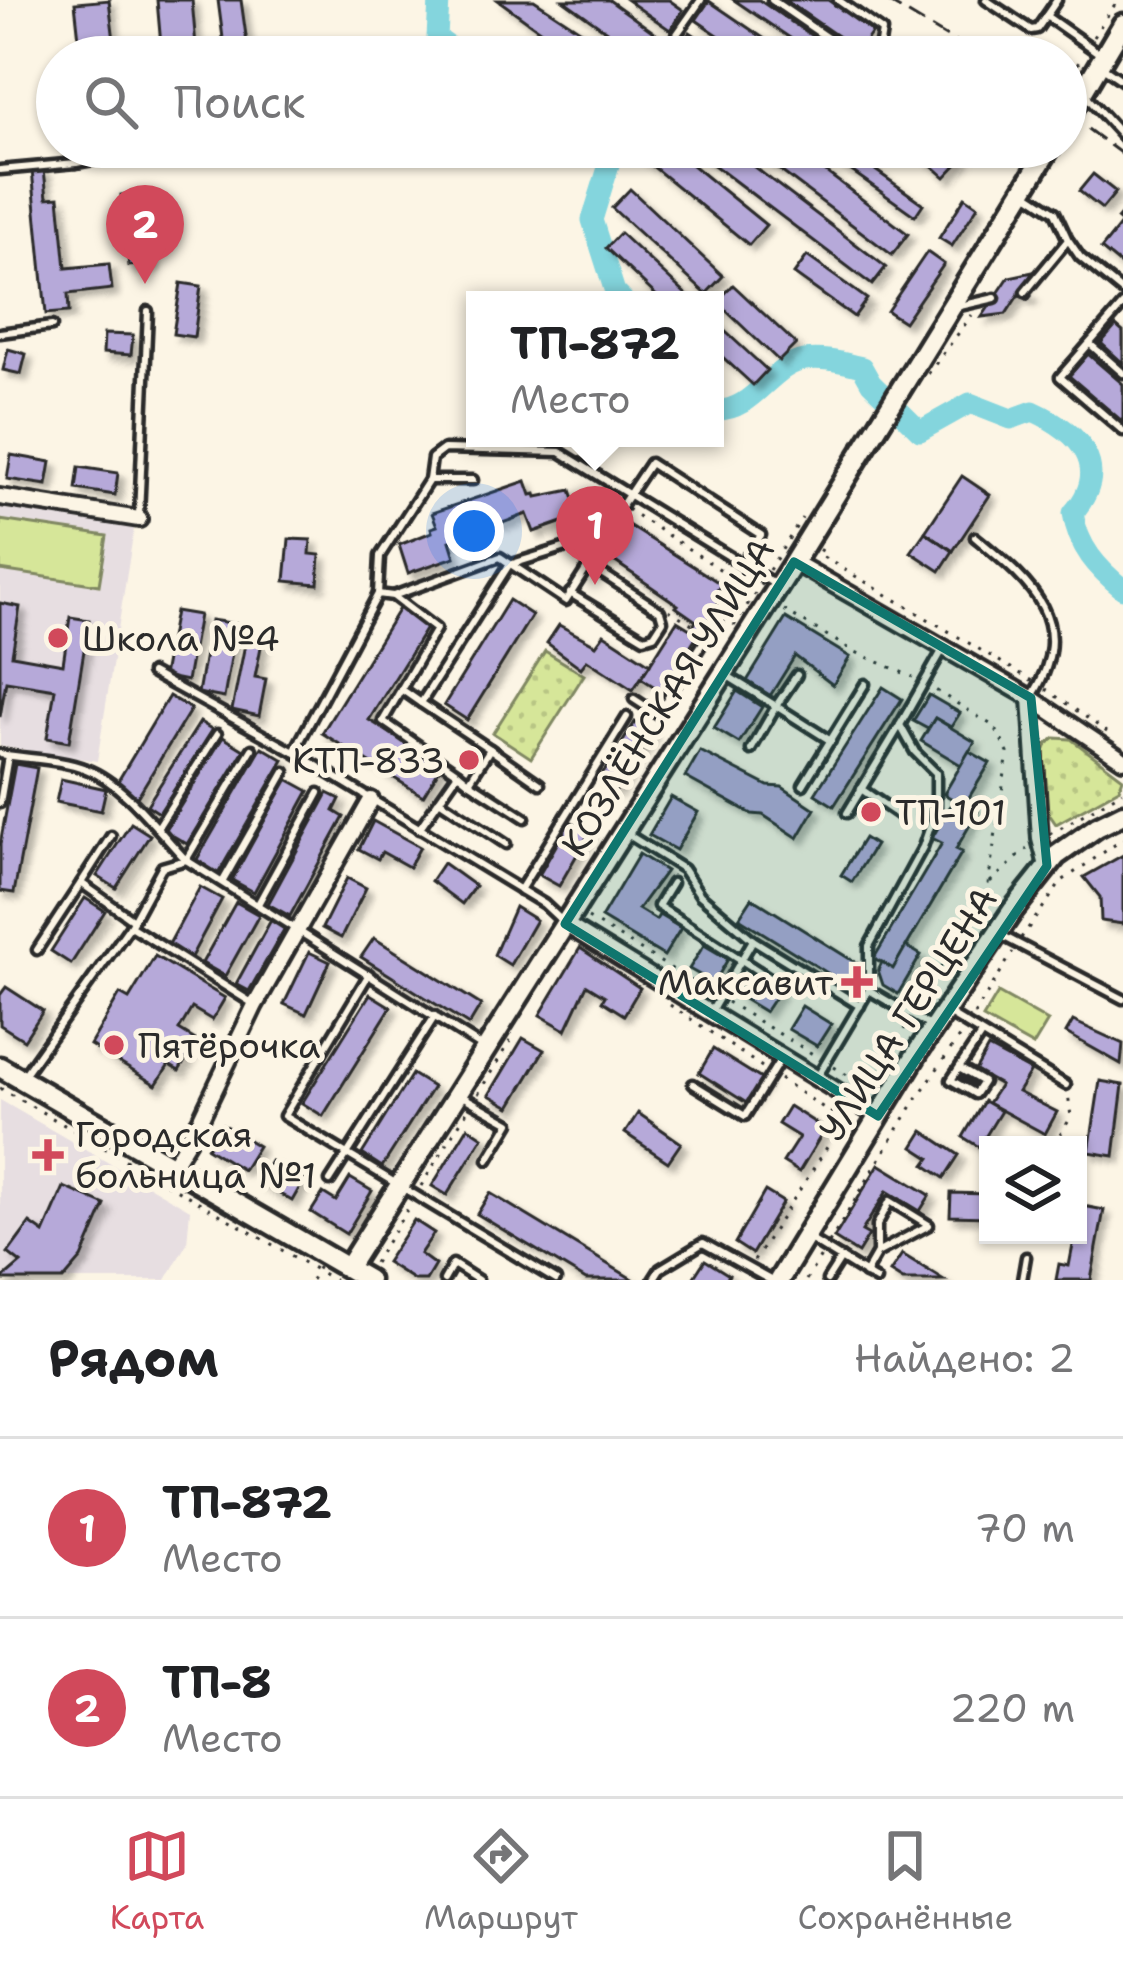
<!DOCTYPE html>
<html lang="ru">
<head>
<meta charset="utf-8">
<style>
	:root { --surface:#fff; --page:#f2f2f2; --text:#202124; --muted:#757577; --line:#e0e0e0; --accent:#d1495b }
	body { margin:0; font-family:"Shantell Sans",sans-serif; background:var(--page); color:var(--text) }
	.controls { position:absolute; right:36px; bottom:36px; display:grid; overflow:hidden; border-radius:0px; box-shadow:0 3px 9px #0004 }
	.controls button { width:108px; height:108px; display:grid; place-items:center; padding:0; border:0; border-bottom:3px solid var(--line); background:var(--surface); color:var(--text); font:60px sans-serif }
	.you { position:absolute; left:474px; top:531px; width:42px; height:42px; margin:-30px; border:9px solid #fff; border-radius:50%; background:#1a73e8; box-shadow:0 0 0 18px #1a73e833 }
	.badge { display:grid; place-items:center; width:78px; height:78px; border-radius:50%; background:var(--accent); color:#fff; font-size:39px; font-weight:700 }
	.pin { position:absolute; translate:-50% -99px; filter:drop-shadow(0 3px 6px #0008) }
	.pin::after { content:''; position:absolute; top:63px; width:42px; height:36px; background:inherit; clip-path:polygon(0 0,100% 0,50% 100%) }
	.popup { position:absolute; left:466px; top:291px; width:258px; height:156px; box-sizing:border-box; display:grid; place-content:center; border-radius:0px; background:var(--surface); filter:drop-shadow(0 3px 9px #0005); font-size:39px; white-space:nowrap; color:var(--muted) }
	.popup b { font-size:45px; color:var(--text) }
	.popup::after { content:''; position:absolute; left:50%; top:100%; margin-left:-24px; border:24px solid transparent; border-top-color:var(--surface) }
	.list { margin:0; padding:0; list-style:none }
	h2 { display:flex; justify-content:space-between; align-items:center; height:156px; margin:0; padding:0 48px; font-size:51px }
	h2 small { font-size:39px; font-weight:400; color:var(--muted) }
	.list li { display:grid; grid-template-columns:78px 1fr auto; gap:36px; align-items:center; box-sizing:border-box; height:180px; padding:0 48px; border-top:3px solid var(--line) }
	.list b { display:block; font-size:45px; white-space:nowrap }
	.list p { margin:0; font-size:39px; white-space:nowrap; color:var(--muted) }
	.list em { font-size:39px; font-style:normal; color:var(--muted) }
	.icon { flex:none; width:66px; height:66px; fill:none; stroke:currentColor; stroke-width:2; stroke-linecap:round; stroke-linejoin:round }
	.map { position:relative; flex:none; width:1123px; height:1280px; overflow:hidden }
	.search { position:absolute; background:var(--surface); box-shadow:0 3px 9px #0004; left:36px; right:36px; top:36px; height:132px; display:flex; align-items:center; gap:30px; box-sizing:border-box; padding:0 42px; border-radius:66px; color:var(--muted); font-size:45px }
	.sheet { height:516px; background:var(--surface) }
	nav { display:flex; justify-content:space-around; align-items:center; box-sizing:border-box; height:168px; border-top:3px solid var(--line); background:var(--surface); font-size:33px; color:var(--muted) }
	nav a { display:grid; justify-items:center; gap:6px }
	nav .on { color:var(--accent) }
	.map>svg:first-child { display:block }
	.built { fill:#e7dee1 }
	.green { fill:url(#green-dots); stroke:#808862; stroke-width:3 }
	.pitch { fill:#d6e699; stroke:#808862; stroke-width:3 }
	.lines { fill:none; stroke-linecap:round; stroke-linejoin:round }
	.river { stroke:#84d5dd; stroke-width:21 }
	.building { fill:#b6a9d9; stroke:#2b2b2b; stroke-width:3; filter:url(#shadow) }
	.lane-casing { stroke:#2b2b2b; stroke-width:15 }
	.street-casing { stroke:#2b2b2b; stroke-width:22 }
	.secondary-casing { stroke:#2b2b2b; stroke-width:27 }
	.path { stroke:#2b2b2b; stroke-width:3; stroke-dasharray:3 9; stroke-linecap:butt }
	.lane { stroke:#fcf5e5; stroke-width:6 }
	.street { stroke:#fcf5e5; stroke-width:14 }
	.secondary { stroke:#fcf5e5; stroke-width:18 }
	.rail { stroke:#2b2b2b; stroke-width:3; stroke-dasharray:18 9; stroke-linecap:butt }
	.marked { fill:#0f766e; fill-opacity:0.2; stroke:#0f766e; stroke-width:9; stroke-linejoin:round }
	.poi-dot { fill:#d1495b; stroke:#fcf5e5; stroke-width:4.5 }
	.labels { text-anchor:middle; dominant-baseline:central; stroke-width:10; stroke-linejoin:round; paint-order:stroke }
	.poi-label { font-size:36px; fill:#2b2b2b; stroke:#fcf5e5; text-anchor:start }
	.street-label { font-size:36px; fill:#2b2b2b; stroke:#fcf5e5 }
</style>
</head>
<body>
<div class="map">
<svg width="1123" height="1280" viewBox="0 0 1123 1280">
	<defs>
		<pattern id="green-dots" width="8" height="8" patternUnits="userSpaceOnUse" patternTransform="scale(3)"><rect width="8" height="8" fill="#d6e699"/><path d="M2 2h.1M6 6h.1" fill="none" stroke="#b8c584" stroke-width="1.8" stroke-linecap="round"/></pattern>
		<filter id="shadow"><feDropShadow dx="6" dy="6" stdDeviation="3" flood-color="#0004"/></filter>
	</defs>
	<rect width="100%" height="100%" fill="#fcf5e5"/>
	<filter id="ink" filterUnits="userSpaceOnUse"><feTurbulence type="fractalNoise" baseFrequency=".00833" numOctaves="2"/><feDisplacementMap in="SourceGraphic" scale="24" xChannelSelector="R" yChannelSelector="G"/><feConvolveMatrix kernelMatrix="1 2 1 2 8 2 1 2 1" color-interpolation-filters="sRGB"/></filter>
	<g filter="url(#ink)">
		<g class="built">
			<polygon points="0,508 134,529 97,761 0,746"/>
			<polygon points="0,1100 190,1210 187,1243 166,1280 0,1280"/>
		</g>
		<g class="green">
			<polygon points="545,651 584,675 531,758 493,733"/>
			<polygon points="1055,738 1071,739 1123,778 1119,789 1056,824 1047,811 1044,752 1047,744"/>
		</g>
		<g class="pitch">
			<polygon points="0,520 107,536 99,585 0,570"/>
			<polygon points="998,993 1048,1021 1033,1046 983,1018"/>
		</g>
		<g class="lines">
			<g class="river">
				<polyline points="439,0 437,38 464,57"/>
				<polyline points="605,147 611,158 592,220 615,292 623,300"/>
				<path d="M715,410C754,412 770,365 805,360C824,357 844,363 862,367L871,383L920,431L970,403L1011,419L1033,411C1079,432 1113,467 1073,513C1078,547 1097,568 1123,589"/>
			</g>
		</g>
		<g class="building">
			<polygon points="109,0 116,57 81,57 75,3"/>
			<polygon points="157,0 192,0 197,57 162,57"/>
			<polygon points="218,0 241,0 247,43 224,46"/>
			<polygon points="498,0 534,0 621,57 577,57"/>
			<polygon points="563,0 609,0 666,41 655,57 643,57"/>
			<polygon points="627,0 669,0 683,10 670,30"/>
			<polygon points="734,0 759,0 843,57 818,57"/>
			<polygon points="785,0 828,0 873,31 859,51"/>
			<polygon points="709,1 791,57 750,57 696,20"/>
			<polygon points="690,32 726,57 685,57 676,51"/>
			<polygon points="629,147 670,147 766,225 749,245"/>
			<polygon points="690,147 728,147 886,267 872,285"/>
			<polygon points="749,147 793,147 908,234 892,255"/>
			<polygon points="834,147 843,147 923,204 915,216 829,155"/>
			<polygon points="911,147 950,147 963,158 945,177"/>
			<polygon points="44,169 47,198 59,197 66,268 109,264 112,289 68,294 69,312 46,314 32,170"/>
			<polygon points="1093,174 1116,192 1102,209 1079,191"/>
			<polygon points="630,189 723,276 706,294 612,208"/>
			<polygon points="145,192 153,264 129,266 121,195"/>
			<polygon points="965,197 978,206 952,246 939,238"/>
			<polygon points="1123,212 1123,267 1101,249 1122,223 1117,219"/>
			<polygon points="620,233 692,300 661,300 606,248"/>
			<polygon points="927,252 944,264 904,322 887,311"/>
			<polygon points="807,256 867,299 854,317 794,274"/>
			<polygon points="1033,272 1022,290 1031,296 1028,300 1019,294 1006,314 982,317 1009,277"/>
			<polygon points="181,283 201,286 194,337 173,334"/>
			<polygon points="733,285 796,344 779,361 717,302"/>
			<polygon points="715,322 767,370 753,385 715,350"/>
			<polygon points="1116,326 1123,332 1123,363 1101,343"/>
			<polygon points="104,334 133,335 131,355 103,353"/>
			<polygon points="8,349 26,354 21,374 3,370"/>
			<polygon points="1088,354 1123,384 1123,422 1069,376"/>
			<polygon points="11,455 51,462 47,485 7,479"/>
			<polygon points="79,467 118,473 115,495 76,489"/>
			<polygon points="962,476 990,495 953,551 925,532"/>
			<polygon points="526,481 531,495 536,494 537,497 571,490 580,516 534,532 527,514 500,524 499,520 450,541 455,557 408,573 399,545 432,532 431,528 437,526 432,513"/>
			<polygon points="625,523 721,584 713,597 719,601 698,634 691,630 696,621 676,607 678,605 598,550 609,533 616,537"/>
			<polygon points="925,532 953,551 940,571 911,552"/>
			<polygon points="289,539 311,540 310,554 320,555 318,584 285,581"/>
			<polygon points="509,600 532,615 467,720 444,705"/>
			<polygon points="0,603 20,607 12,655 63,664 70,617 89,620 69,742 47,738 55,689 6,681 0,717"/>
			<polygon points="400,607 428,625 369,720 442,765 423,796 322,733"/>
			<polygon points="175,611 199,615 187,681 163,676"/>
			<polygon points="786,618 850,657 833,685 795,656 770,696 747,681"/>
			<polygon points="211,620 237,624 224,698 198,693"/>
			<polygon points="677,621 698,634 661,691 641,678"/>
			<polygon points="559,625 596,645 604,634 650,664 633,690 587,660 581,668 547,643"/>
			<polygon points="246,639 262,642 255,677 266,679 259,716 232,710"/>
			<polygon points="883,687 902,699 834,806 815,794"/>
			<polygon points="737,691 762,707 739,743 714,728"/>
			<polygon points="929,695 960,713 951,727 935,718 928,729 913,721"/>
			<polygon points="169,696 191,709 136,799 115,786"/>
			<polygon points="935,718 975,742 961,765 921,741"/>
			<polygon points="200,722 213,730 159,813 147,805"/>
			<polygon points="635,722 652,733 616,791 599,780"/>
			<polygon points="223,737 244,750 187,844 165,831"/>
			<polygon points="262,747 284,760 218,874 196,861"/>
			<polygon points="700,751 768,786 782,787 815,809 798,838 763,815 752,814 685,777"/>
			<polygon points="969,751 990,763 965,804 978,811 956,849 962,852 893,969 874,958 942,843 932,838 954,800 944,794"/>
			<polygon points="15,764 37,768 14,893 0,891 0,844"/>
			<polygon points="61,779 106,789 101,811 56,802"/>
			<polygon points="287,779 309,791 254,892 232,880"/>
			<polygon points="328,793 340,799 334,811 344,817 290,916 268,904"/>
			<polygon points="671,797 698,812 676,850 649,835"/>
			<polygon points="373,821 420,847 409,867 382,852 378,859 359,849"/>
			<polygon points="570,821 590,832 559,886 539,875"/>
			<polygon points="131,823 150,835 116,888 97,876"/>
			<polygon points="864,838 875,845 852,882 841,875"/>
			<polygon points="639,854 666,871 638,909 656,920 659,915 681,928 664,956 601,918"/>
			<polygon points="1123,855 1123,924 1101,921 1100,897 1084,877"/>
			<polygon points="443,863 475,886 462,904 431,881"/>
			<polygon points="347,878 366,888 341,938 322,928"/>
			<polygon points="200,887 222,899 190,959 168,946"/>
			<polygon points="85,898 105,911 71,964 51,951"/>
			<polygon points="752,898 866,969 853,989 739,918"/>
			<polygon points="236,902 259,915 225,976 202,963"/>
			<polygon points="515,907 536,920 510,965 494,955"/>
			<polygon points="271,920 285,928 249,991 236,984"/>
			<polygon points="374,938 481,1005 469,1025 361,957"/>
			<polygon points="704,945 728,959 714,983 689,969"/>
			<polygon points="906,946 921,955 898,994 883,985 878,970 882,962 893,969"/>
			<polygon points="580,948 640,988 624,1015 602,1001 605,996 587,985 566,1030 540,1015"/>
			<polygon points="309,952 330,962 306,1014 284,1004"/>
			<polygon points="155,956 225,998 212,1020 192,1008 179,1030 197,1041 179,1071 169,1065 156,1085 90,1045 120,994 129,999"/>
			<polygon points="751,973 779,991 765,1012 737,995"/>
			<polygon points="6,987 43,1011 24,1040 0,1025 0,995"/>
			<polygon points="370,994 391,1007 323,1116 302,1103"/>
			<polygon points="802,1006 831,1024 817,1046 788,1029"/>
			<polygon points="1073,1021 1123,1044 1121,1064 1066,1033"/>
			<polygon points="523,1038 544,1050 510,1107 489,1095"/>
			<polygon points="988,1048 1031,1071 1018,1092 1057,1112 1045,1134 988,1103 1000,1085 975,1071"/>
			<polygon points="713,1049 763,1080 748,1104 699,1073"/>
			<polygon points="412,1074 433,1087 382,1167 362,1154"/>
			<polygon points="1100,1081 1123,1085 1114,1156 1089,1152"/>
			<polygon points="984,1101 1001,1111 979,1147 963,1137"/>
			<polygon points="789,1106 825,1129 799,1172 783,1162 799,1137 778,1124"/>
			<polygon points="638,1113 681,1143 668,1162 625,1133"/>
			<polygon points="222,1124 258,1146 243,1170 207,1148"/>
			<polygon points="468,1127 483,1137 447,1195 432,1186"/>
			<polygon points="923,1131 959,1155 944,1178 925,1165 930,1158 913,1147"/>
			<polygon points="271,1161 304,1180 292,1201 259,1182"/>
			<polygon points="879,1164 930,1195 920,1211 887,1191 862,1231 869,1235 858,1253 834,1238"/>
			<polygon points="350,1178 372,1191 346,1234 311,1212 323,1193 336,1201"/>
			<polygon points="64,1187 105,1205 82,1258 63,1280 1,1280 21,1263 8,1253 30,1223 44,1233"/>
			<polygon points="765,1191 783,1202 752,1254 735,1243"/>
			<polygon points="490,1193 634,1280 586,1280 477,1214"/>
			<polygon points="951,1193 988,1194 988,1217 950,1216"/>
			<polygon points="1078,1205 1104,1210 1091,1280 1056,1280 1059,1264 1069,1266 1075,1235 1078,1235"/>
			<polygon points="414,1220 434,1233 420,1254 435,1265 426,1280 414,1280 386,1262"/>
			<polygon points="902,1254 944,1280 903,1280 890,1272"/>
			<polygon points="705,1260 729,1275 726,1280 692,1280"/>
		</g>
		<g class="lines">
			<defs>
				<g id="lane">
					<polyline points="772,0 855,57"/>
					<polyline points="838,0 882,31 878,56"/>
					<polyline points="986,0 1031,30 1037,29 1046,16"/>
					<polyline points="1057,0 1046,16 1100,54"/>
					<polyline points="661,57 701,0"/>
					<polyline points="865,57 879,57"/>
					<polyline points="1101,66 1123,81"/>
					<polyline points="1085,95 1123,137"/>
					<polyline points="968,147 992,150"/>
					<polyline points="988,147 992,150 1015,147"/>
					<polyline points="1027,147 1041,154"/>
					<polyline points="76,163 143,151"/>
					<polyline points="0,170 76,163 73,147"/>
					<polyline points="1069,241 1080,257 1123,292"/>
					<polyline points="1025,292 1068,240 1055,212 1026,193"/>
					<polyline points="1123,305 1060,377 1123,431"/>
					<polyline points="960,306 995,298"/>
					<polyline points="0,333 52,326"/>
					<polyline points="1090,344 1123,373"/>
					<polyline points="429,480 473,480"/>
					<polyline points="139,515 148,311"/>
					<path d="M975,537C1029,582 1079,620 1033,695"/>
					<polyline points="570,593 644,638 654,635 663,621 660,611 589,565"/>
					<polyline points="378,594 380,556 429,480 432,458 444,449 560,452 776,585"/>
					<polyline points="393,596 500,557 566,601 589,565 588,556 650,463 761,535 742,564"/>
					<polyline points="151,673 294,752 544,904 562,921"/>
					<polyline points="726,675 776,706 751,750"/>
					<polyline points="797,675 776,706 831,741"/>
					<polyline points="401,689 421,703"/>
					<polyline points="634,699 657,714 750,569"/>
					<polyline points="252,749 186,860 484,1048"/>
					<polyline points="490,749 540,784"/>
					<polyline points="294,752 378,594 393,596 436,629 383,721 458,773 419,829"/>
					<path d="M0,754C27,759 61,759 86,769C124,783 159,832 186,860L162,867L130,926L252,1003"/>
					<polyline points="458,773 469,782 490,749 421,703 509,565 573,545"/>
					<polyline points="469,782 525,818"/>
					<polyline points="803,785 865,684"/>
					<polyline points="861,789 899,815"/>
					<polyline points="439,800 506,844"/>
					<polyline points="0,803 8,756"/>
					<polyline points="847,813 900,725"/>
					<polyline points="158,827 217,734"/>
					<polyline points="624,832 683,869 700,895 753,940"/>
					<polyline points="223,881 285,772"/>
					<polyline points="81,883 111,836"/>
					<polyline points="672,883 658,906 785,988"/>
					<polyline points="520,890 627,717"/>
					<polyline points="258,904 319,793"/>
					<polyline points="999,934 1123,999"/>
					<polyline points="37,950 81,883 133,920"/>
					<polyline points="369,974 284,1116 556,1280"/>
					<polyline points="869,990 930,1026"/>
					<polyline points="712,1010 753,940 860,1006"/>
					<polyline points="946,1012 1066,1085"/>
					<polyline points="959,1068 983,1082 975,1094 951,1080 981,1035"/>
					<polyline points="24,1075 130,926"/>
					<polyline points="818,1076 869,990 869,946 923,847 936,809 936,773 915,752 900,725 942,651"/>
					<polyline points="693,1084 745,1116 780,1060"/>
					<polyline points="460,1095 510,1123 488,1160"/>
					<polyline points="330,1181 435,1016"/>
					<polyline points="808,1238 876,1280"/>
					<polyline points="865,1274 877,1253 929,1225 890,1201 877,1225 877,1253"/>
					<polyline points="444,1280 453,1264 478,1280"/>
					<polyline points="653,1280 660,1269 703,1243 770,1280"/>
					<polyline points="827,1280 841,1258"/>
					<polyline points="1022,1280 1026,1257"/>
				</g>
				<g id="street">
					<polyline points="0,497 139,519"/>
					<polyline points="794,562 1031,698 1123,760"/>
					<polyline points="1031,698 1040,839 1047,866"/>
					<polyline points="565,924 878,1116"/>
					<polyline points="171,1168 200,1120 255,1005 371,800"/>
				</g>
				<g id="secondary">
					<polyline points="1066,120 1123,24"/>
					<polyline points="0,1067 368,1280"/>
					<polyline points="348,1267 794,562 1050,147"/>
					<polyline points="779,1280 919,1050 1013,910 1056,856 1097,827 1123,814"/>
				</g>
			</defs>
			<use href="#lane" class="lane-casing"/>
			<use href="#street" class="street-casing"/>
			<use href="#secondary" class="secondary-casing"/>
			<g class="path">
				<polyline points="1093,37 1118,0"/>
				<polyline points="1066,86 1082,56"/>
				<polyline points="928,374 972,315"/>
				<polyline points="627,509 735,579"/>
				<polyline points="821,549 818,554 1033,681"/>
				<polyline points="769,570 802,518"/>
				<polyline points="669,610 694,625"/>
				<polyline points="784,610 853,651 913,677"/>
				<polyline points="734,626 761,584"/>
				<polyline points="1046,689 1107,732"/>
				<polyline points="1050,834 1123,791"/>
				<polyline points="990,882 1027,849"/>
				<polyline points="588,918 713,994"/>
				<polyline points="1021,938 1062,881 1123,839"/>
				<polyline points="727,1002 816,1056"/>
				<polyline points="670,1005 762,1067"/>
				<polyline points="916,1009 988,884 1008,753 995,727 932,688"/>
				<polyline points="974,1015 1013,952"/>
				<polyline points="834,1067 867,1087"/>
				<polyline points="780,1079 842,1120"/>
				<polyline points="0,1088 334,1280"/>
				<polyline points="866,1091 908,1023"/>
				<polyline points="478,1094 510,1041"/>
				<polyline points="1054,1145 1071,1117 1068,1093"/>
				<polyline points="421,1186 469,1108"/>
				<polyline points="829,1243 915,1101 962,1033"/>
				<polyline points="754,1261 849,1113"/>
				<polyline points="374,1263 410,1205"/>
				<polyline points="311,1280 319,1266"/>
				<polyline points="806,1280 821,1256"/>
			</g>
			<use href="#lane" class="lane"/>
			<use href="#street" class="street"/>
			<use href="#secondary" class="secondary"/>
			<g class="rail">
				<polyline points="885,0 981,57"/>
				<polyline points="1066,113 1123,155"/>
			</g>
		</g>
	</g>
	<path class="marked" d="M794,562L1031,698L1047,866L878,1116L565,924Z"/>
	<g class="poi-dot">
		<circle cx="58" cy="638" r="12"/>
		<circle cx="469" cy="760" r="12"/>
		<circle cx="871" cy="812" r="12"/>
		<path d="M851 964h12v12h12v12h-12v12h-12v-12h-12v-12h12z"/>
		<circle cx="114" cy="1045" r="12"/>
		<path d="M42 1137h12v12h12v12h-12v12h-12v-12h-12v-12h12z"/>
	</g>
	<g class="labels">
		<g class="poi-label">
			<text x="82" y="638">Школа №4</text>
			<text x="445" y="760" text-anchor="end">КТП-833</text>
			<text x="895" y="812">ТП-101</text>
			<text x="833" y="982" text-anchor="end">Максавит</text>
			<text x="138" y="1045">Пятёрочка</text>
			<text x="75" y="1134">Городская<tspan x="75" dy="41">больница №1</tspan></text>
		</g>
		<g class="street-label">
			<text transform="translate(668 697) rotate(-58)">КОЗЛЁНСКАЯ УЛИЦА</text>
			<text transform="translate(908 1014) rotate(-57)">УЛИЦА ГЕРЦЕНА</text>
		</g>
	</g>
</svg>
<div class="controls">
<button><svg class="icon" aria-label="layers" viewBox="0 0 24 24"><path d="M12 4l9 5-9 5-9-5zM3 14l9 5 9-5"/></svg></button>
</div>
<div class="you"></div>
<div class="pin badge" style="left:595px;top:585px">1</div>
<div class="popup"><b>ТП-872</b>Место</div>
<div class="pin badge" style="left:145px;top:284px">2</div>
<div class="search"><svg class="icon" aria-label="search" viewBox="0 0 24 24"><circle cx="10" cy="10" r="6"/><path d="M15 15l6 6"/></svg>Поиск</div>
</div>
<section class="sheet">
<h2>Рядом<small>Найдено: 2</small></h2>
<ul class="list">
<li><span class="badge">1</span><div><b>ТП-872</b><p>Место</p></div><em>70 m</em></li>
<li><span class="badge">2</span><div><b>ТП-8</b><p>Место</p></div><em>220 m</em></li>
</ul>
</section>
<nav>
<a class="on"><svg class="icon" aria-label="map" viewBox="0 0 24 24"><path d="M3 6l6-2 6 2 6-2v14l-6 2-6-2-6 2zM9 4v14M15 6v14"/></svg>Карта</a>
<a><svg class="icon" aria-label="directions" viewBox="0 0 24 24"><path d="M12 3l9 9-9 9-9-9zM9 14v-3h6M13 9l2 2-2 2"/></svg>Маршрут</a>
<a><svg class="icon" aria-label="saved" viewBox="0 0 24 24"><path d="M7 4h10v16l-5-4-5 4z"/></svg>Сохранённые</a>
</nav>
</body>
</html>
